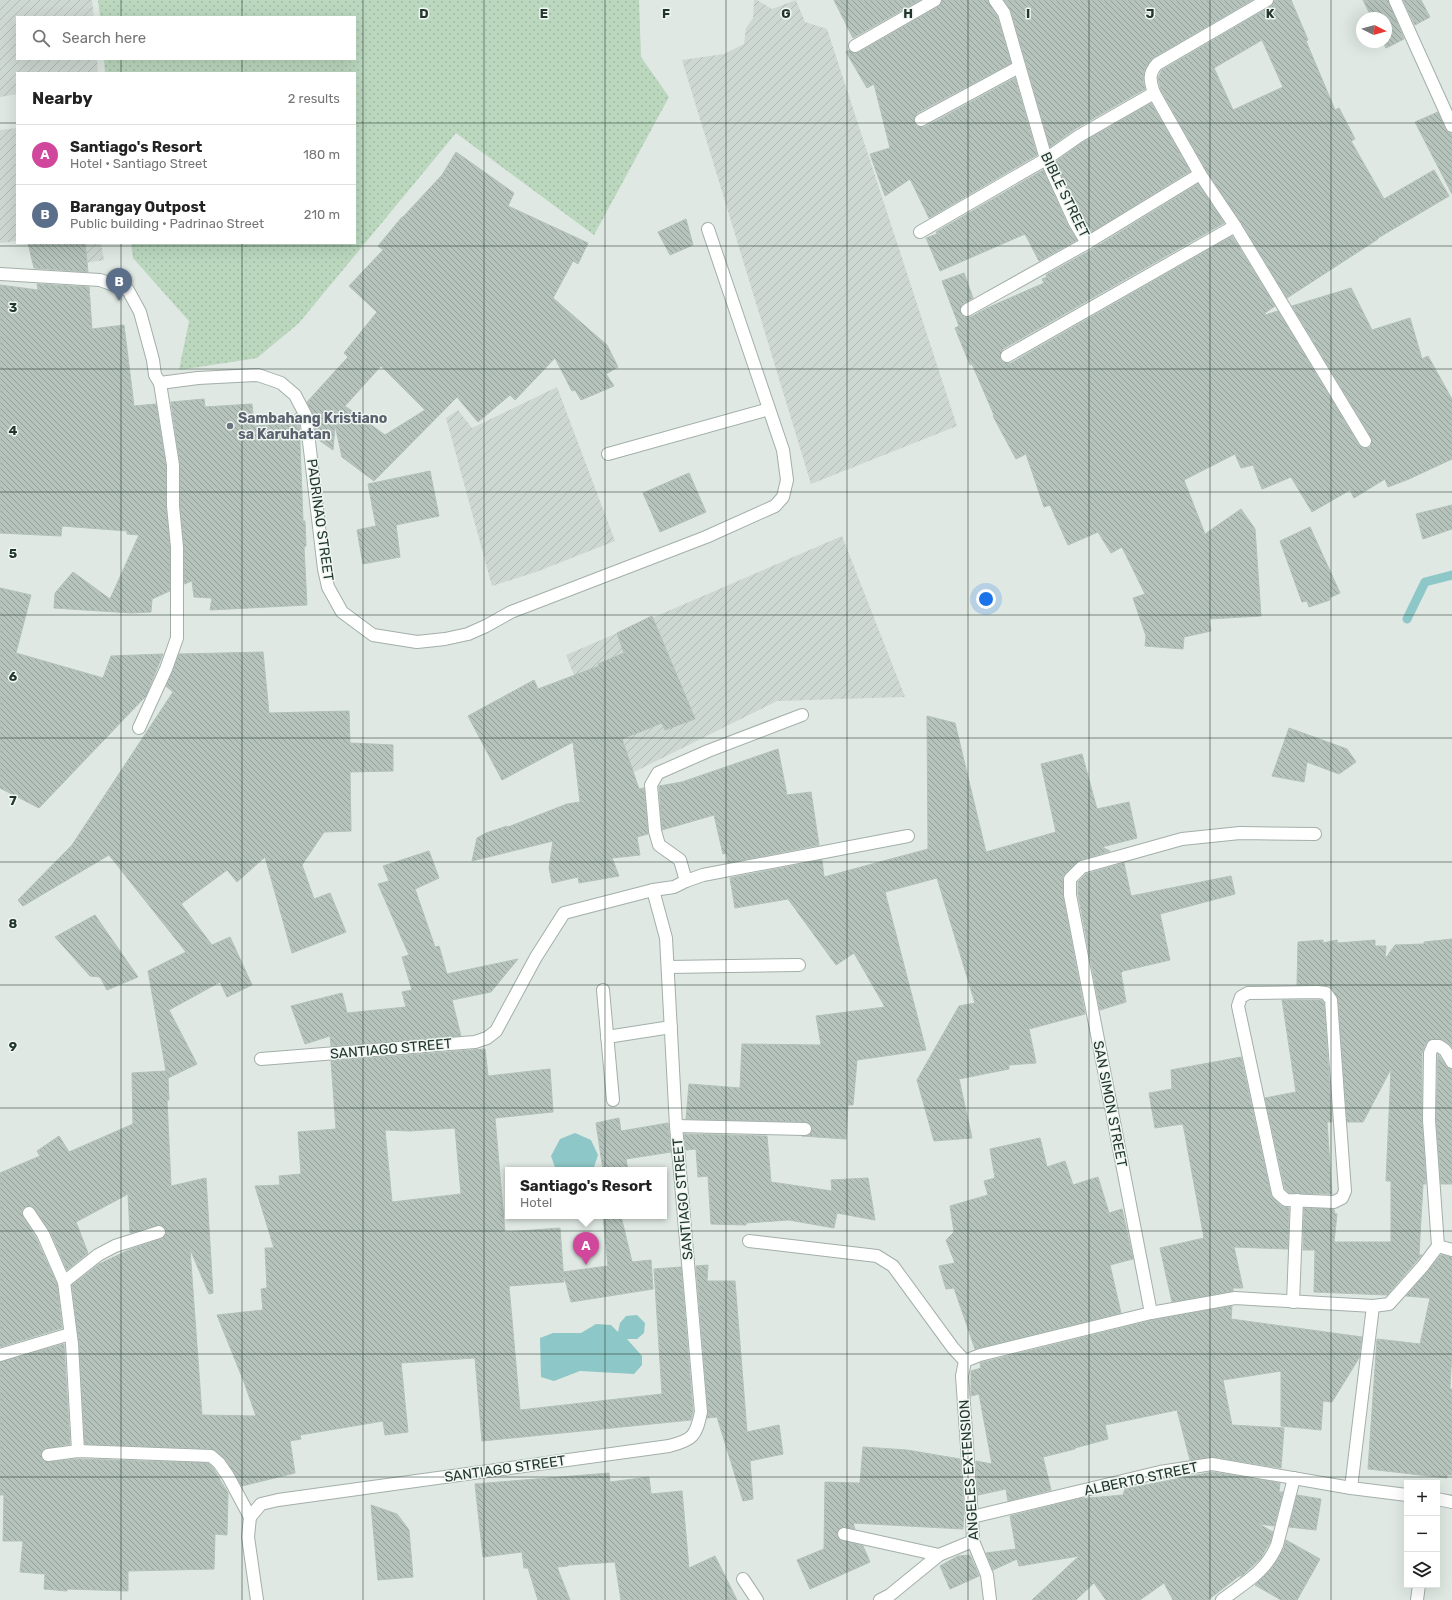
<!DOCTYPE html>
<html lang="en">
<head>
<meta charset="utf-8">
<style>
	:root { --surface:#fff; --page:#f6f6f6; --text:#222; --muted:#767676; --line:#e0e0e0; --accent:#db2777 }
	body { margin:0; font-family:Rubik,sans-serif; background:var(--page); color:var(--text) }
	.controls { position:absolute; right:12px; bottom:12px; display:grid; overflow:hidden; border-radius:0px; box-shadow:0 4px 16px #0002 }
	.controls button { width:36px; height:36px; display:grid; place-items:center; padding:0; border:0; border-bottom:1px solid var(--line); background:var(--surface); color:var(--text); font:20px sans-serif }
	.compass { position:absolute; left:1356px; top:12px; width:36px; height:36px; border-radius:50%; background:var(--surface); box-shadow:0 4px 16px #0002; rotate:95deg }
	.you { position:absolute; left:986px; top:599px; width:14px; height:14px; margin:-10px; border:3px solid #fff; border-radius:50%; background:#1a73e8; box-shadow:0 0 0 6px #1a73e833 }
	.badge { display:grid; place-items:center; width:26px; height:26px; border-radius:50%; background:var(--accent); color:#fff; font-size:13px; font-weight:700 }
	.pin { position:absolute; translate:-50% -33px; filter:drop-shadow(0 1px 2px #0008) }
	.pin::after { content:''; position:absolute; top:21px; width:14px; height:12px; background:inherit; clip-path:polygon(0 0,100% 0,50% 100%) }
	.popup { position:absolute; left:505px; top:1167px; width:162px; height:52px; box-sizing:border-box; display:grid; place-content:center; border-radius:0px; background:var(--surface); filter:drop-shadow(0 1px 3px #0005); font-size:13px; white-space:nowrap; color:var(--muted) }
	.popup b { font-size:15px; color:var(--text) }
	.popup::after { content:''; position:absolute; left:50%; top:100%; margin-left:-8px; border:8px solid transparent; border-top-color:var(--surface) }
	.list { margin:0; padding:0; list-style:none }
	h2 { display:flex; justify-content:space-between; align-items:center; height:52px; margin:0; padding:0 16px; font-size:17px }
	h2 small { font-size:13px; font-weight:400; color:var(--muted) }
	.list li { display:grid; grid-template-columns:26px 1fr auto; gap:12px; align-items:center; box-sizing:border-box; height:60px; padding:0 16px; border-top:1px solid var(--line) }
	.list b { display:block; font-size:15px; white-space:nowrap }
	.list p { margin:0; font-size:13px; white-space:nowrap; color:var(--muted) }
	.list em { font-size:13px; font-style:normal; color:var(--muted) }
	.icon { flex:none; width:22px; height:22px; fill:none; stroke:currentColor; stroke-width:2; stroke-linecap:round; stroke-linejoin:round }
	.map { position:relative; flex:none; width:1452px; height:1600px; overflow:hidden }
	.search { position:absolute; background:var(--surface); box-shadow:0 4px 16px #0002; left:16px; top:16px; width:340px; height:44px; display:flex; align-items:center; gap:10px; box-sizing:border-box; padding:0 14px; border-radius:0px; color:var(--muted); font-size:15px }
	.panel { position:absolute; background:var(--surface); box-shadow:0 4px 16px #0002; left:16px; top:72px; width:340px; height:172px; border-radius:0px }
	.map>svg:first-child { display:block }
	.industrial { fill:url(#industrial-furrows) }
	.grass { fill:url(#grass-dots) }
	.water { fill:#8ec7c7 }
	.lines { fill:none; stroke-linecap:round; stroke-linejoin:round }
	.stream { stroke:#8ec7c7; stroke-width:9 }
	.building { fill:url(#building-back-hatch); stroke:#b3c1b9; fill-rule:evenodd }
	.service-casing { stroke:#a3afa9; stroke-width:14 }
	.minor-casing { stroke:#a3afa9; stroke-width:14 }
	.service { stroke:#fff; stroke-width:12 }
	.minor { stroke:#fff; stroke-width:12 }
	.grid { fill:none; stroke:#22362e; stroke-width:1; stroke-opacity:0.55 }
	.worship-dot { fill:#6b7280; stroke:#eff6f1; stroke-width:1.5 }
	.labels { text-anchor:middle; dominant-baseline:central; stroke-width:3; stroke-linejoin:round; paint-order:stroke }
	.street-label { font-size:14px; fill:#22362e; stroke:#eff6f1 }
	.worship-label { font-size:14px; font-weight:bold; fill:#5b616d; stroke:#eff6f1; text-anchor:start }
	.grid-label { font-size:13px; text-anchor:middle; font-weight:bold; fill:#22362e; stroke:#eff6f1; stroke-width:3; stroke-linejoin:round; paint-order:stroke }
</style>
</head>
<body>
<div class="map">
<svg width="1452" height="1600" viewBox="0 0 1452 1600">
	<defs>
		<pattern id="industrial-furrows" width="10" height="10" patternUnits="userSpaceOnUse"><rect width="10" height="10" fill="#ced8d2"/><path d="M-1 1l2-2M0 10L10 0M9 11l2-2" fill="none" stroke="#b1bab5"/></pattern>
		<pattern id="grass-dots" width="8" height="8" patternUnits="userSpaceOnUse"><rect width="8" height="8" fill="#bbd7be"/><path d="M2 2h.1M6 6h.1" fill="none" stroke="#a0b9a4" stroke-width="1.8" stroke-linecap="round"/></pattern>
		<pattern id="building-back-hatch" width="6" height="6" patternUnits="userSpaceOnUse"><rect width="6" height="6" fill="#b5c3bc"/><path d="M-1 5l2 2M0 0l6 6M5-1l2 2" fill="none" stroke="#939f99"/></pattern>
	</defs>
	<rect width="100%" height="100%" fill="#dfe8e3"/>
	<g class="industrial">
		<polygon points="0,0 92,0 94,17 17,17 17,59 97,59 98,73 17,73 17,94 0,97"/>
		<polygon points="754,0 757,0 772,9 796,0 805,22 827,29 957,426 811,484 682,60 724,54 744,44 746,28 753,18"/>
		<polygon points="17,128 17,241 0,243 0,130"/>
		<polygon points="35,243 101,243 104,260 41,270"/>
		<polygon points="557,387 615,541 536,572 492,586 446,418 458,410 472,428"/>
		<polygon points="842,536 905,697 777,701 616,781 566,655"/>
	</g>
	<polygon class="grass" points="98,0 639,0 641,57 669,97 594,235 456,133 299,323 257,358 179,370 189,321 133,258 131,243 355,243 355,73 105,73 104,59 355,59 355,17 100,17"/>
	<g class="water">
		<polygon points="575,1133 591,1140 598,1155 593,1170 556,1170 551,1156 560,1139"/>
		<polygon points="637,1315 645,1323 644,1333 637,1339 627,1339 642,1356 642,1365 634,1374 580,1371 554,1381 541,1377 540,1338 553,1333 581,1333 596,1324 611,1325 618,1332 620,1323 626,1316"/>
	</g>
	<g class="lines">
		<polyline class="stream" points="1407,619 1425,582 1452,575"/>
	</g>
	<g class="building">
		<polygon points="834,0 920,0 853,38"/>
		<polygon points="942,0 988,0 997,16 1011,63 917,113 914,119 915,124 920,127 925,127 1015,78 1037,155 929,218 910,179 885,196 870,154 890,148 874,84 867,88 846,52 849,50 855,53 859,52 939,6"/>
		<polygon points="1004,0 1252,0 1153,58 1148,64 1144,72 1143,82 1145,89 1075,129 1050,147 1011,11"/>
		<path d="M1274,0H1291L1308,40L1306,41L1335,110L1339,108L1355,139L1351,141L1384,199L1434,170L1449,196L1378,238V239L1287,298L1241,222L1206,170L1161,90L1158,78L1162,70L1271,6ZM1262,40L1283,87L1233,110L1214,68Z"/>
		<polygon points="1363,0 1388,0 1404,39 1386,48 1383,42 1386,42 1386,18 1372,18"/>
		<polygon points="1403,0 1421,0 1430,17 1415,25"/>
		<polygon points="1151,103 1190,171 1090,233 1082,220 1055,162 1083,142"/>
		<polygon points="1438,112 1445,129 1451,133 1452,136 1452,194 1415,122"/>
		<path d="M456,152L514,193L508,206L588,243L578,264L573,261L553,298L607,345L618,367L606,374L614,386L581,400L575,390L572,391L555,358L515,400L510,395L478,422L457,397L374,481L342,457L335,425L333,450L316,438L313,415L307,402L348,357L344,353L377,312L349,286L383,250L378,246L402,217H403L442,175ZM381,366L425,410L385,435L345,406Z"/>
		<polygon points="1043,170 1068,226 1077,240 1039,261 1025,234 940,271 926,238 937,234 936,232"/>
		<polygon points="1198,184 1224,223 1003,349 1000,356 1001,360 1007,363 1011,363 1232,236 1275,306 1265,313 1265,315 1278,311 1359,445 1362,448 1369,448 1371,445 1371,437 1292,306 1351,288 1372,330 1410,318 1422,359 1428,356 1452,399 1452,459 1409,479 1388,487 1385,479 1354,498 1350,490 1312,512 1291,477 1262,489 1253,465 1241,468 1235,454 1184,480 1205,534 1241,509 1255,529 1261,616 1209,619 1211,631 1184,637 1183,649 1145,646 1146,636 1133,598 1145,594 1122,547 1111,553 1098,532 1068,545 1050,505 1044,507 1026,454 1016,459 993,416 994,415 972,364 970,365 955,328 959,326 942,281 964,273 973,298 963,304 960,310 964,317 971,317 987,308 1044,283 1042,279 1047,277 1046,275 1091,250"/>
		<polygon points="686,219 693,245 670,255 658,232"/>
		<polygon points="28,243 85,243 88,272 34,268"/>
		<polygon points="37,284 89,287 92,329 124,325 134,406 156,404 166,466 166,506 170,547 170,591 152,599 151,612 131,613 54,608 55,593 73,572 110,599 139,535 127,534 127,531 62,526 61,536 0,533 0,285 38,290"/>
		<polygon points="204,399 205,407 252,404 254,426 297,423 291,419 296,413 299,418 303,521 305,521 306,546 304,547 307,605 210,610 212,598 194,597 192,581 184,584 184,547 180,506 180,465 171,402"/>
		<polygon points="430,471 439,516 396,525 400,557 363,564 357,530 376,526 368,484"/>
		<polygon points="689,473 706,512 660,532 643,493"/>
		<polygon points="1452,505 1452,529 1423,539 1416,514"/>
		<polygon points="1310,527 1340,593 1329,598 1330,600 1309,607 1307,601 1302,602 1280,541"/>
		<polygon points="0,588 31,595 16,653 103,678 111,656 163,654 146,696 39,808 0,788"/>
		<polygon points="652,616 695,719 665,730 662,723 622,739 639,789 644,788 648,834 637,837 640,855 612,858 619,876 579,883 578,877 552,883 549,868 553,841 472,861 477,838 486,833 507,826 508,827 567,804 580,802 573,742 502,780 468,716 534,680 538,689 599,666 598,664 624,653 617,633"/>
		<path d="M263,652L269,713L349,711L350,743L393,745V771L350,772L351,831L324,832L302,865L314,899L330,893L346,932L292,953L265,857L237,882L227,870L181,904L212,945L230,937L252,985L227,997L220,982L169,1010L197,1064L168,1078L169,1100H167L171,1186L206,1178L213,1293L209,1294L190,1249L202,1415L256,1416L244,1382L217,1315L263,1310L261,1289L267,1288L265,1248H274L255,1186L280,1185L279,1176L301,1174L298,1132L336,1129L331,1061L485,1049L488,1076L550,1069L553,1112L495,1118L505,1232L560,1228L564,1282L509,1286L520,1410L662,1394L654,1269L681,1267L693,1411L691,1420L482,1441L475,1358L401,1363L408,1432L385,1435L383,1421L300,1435L301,1439L290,1441L295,1473L242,1486L225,1459L212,1449L85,1444L79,1344L72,1285L99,1264L131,1249L161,1239L166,1233L164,1227L160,1225L130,1233L128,1194L76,1222L88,1253L67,1270L50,1231L35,1209L29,1206L22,1209L23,1217L36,1238L57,1284L62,1328L0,1347V1173L40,1156L37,1151L59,1136L69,1152L133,1124L132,1073L166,1071L148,971L186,952L109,855L23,906L18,900L72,845L173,692L166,686L179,654ZM455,1128L461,1194L392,1202L385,1130L410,1131Z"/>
		<polygon points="927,716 955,723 986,852 1056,832 1041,764 1082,754 1097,809 1129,802 1137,838 1102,847 1110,851 1080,860 1063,876 1063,896 1085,1014 1029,1029 1036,1063 1009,1065 1009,1069 959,1079 972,1138 934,1141 917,1080 959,1006 975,1003 937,878 885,892 926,1050 857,1060 853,1105 848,1105 846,1139 802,1136 809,1135 812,1130 811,1125 805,1122 686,1119 689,1084 740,1088 742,1044 821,1045 816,1016 885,1007 854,953 836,965 788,899 735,908 730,878 822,860 824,877 928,849"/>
		<polygon points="1289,728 1347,749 1356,762 1339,774 1307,762 1304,782 1272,776"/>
		<polygon points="778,749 787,795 811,792 819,845 728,863 726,853 723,854 714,815 662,830 659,786 682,782"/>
		<polygon points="429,851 439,878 415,889 435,947 439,946 447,974 518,959 491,992 452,1000 461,1036 331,1046 330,1036 305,1044 291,1006 342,993 347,1013 406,1007 402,992 412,990 402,957 409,955 378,884 389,881 383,866"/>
		<polygon points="1124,863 1131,896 1231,876 1235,894 1160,914 1170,960 1123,971 1121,973 1126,1002 1100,1010 1078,894 1078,882 1086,874"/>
		<polygon points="95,915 138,977 107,990 100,977 90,976 55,937"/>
		<polygon points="1452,939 1452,1047 1443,1040 1433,1039 1426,1043 1422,1053 1422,1120 1426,1184 1423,1184 1419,1255 1422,1255 1387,1295 1314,1292 1315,1250 1303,1250 1304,1208 1334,1209 1335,1214 1337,1214 1334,1242 1391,1242 1391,1181 1386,1181 1391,1069 1363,1122 1347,1122 1338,999 1330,986 1317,984 1297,985 1298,942 1323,940 1323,943 1337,940 1338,943 1375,940 1375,946 1386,946 1385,959 1395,945 1424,944 1424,942"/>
		<polygon points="1282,1000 1322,1000 1324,1003 1332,1122 1327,1122 1332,1194 1289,1193 1285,1189 1265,1098 1296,1092"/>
		<polygon points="1438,1054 1446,1066 1452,1069 1452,1184 1441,1184 1436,1120"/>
		<polygon points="1241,1057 1271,1195 1281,1206 1289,1208 1288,1249 1234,1247 1243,1288 1233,1288 1233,1291 1172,1302 1160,1248 1204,1238 1183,1124 1155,1128 1149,1093 1172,1089 1171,1070"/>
		<polygon points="619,1118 621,1131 668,1123 671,1152 626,1159 628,1170 603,1170 596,1123"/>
		<polygon points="684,1134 767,1136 771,1182 832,1191 831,1180 868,1178 875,1220 837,1213 834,1228 789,1220 746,1223 746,1225 711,1224 708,1176 698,1177 696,1149 686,1150"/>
		<polygon points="1040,1138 1047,1167 1065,1161 1073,1185 1098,1177 1109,1213 1122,1209 1133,1259 1110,1265 1121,1313 975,1349 954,1288 946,1289 939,1266 955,1263 946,1240 954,1232 950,1206 988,1195 984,1181 995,1178 990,1149"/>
		<polygon points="603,1216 621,1216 632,1262 651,1260 653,1289 571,1302 563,1272 608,1266"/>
		<polygon points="1441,1255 1452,1257 1452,1350 1450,1389 1452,1389 1452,1475 1447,1475 1447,1478 1368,1469 1377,1339 1420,1344 1430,1298 1406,1296"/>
		<polygon points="708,1265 707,1281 735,1281 747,1432 779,1425 783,1454 750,1461 753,1499 743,1501 717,1417 707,1418 708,1411 696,1266"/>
		<polygon points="1232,1306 1231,1319 1362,1337 1359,1358 1332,1402 1323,1401 1321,1430 1281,1426 1281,1371 1223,1380 1232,1425 1284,1428 1281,1468 1213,1457 1190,1460 1177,1410 1105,1425 1108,1439 1075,1448 1075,1449 1043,1457 1051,1490 1008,1501 1006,1489 978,1495 976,1461 992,1464 979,1394 971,1396 971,1371 981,1368 980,1363 1153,1320"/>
		<polygon points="64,1344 70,1444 44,1449 41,1453 42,1459 49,1462 78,1459 208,1463 213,1468 228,1493 227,1535 215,1534 214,1569 128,1571 128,1591 67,1589 67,1591 44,1589 45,1574 20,1572 23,1541 3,1541 4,1495 0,1495 0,1362"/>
		<polygon points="863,1447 907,1450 960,1459 964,1511 963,1529 853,1523 855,1529 841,1527 837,1533 839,1539 863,1546 870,1562 810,1589 797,1560 824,1549 825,1482 860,1483"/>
		<polygon points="1212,1472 1280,1483 1279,1492 1283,1492 1274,1526 1259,1524 1273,1532 1270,1542 1261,1558 1242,1576 1239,1576 1208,1600 1173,1600 1164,1583 1140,1600 1106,1600 1094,1583 1076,1600 1032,1600 1079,1556 1019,1566 1017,1559 993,1570 986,1553 1016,1549 1010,1516 1078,1499 1123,1495 1125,1489"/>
		<polygon points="609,1473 610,1482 649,1477 651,1494 682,1491 689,1568 715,1556 737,1600 621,1600 615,1562 568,1565 568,1566 557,1567 570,1600 538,1600 528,1568 524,1568 522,1552 483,1557 475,1484"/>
		<polygon points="1297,1495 1321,1499 1316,1530 1289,1527"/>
		<polygon points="371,1505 397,1514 409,1530 413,1577 378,1580"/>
		<polygon points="1286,1540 1320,1559 1297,1600 1281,1600 1255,1585 1273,1567 1284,1548"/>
		<polygon points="970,1555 979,1576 950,1589 940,1566 958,1556"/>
	</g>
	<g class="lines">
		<defs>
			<g id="service">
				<path d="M1267,0L1157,64C1148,74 1150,81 1154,93L1200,174L1235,226L1365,441"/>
				<polyline points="1395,0 1452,126"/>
				<polyline points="855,46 935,0"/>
				<polyline points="921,120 1019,67"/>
				<polyline points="920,232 1046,159 1079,136 1154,93"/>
				<polyline points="967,310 1087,243"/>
				<polyline points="1007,356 1235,226"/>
				<polyline points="608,454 769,409"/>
				<polyline points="802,715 708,751 658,773 651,785 655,831 659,845 680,860 686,881 703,875 908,836"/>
				<polyline points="139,728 166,669 177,638 177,547 173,506 173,465 160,383"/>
				<polyline points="653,890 674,887 686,881"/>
				<polyline points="668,967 799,965"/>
				<polyline points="603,990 613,1100"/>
				<polyline points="607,1037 671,1027"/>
				<polyline points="749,1241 877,1256 893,1266 953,1348 965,1361"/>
				<polyline points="1417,1600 1419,1585"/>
			</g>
			<g id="minor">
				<polyline points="995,0 1004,13 1046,159 1075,223 1087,243 1200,174"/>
				<polyline points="0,274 100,280 128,290 140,312 153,360 155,375 160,383 198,378 258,375 281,383 295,395 306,416 324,569 328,587 342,612 373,635 417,642 445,639 468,634 486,626 511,612 706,537 775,506 783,497 787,480 783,450 708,229"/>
				<polygon points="1317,992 1326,993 1331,1000 1345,1191 1342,1198 1334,1202 1286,1200 1278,1193 1238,1006 1241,997 1248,993"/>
				<polyline points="676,1126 805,1129"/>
				<polyline points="29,1213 43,1234 64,1282 72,1344 78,1451"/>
				<polyline points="1438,1246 1452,1250"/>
				<polyline points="64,1282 98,1255 115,1246 159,1232"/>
				<polyline points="1293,1302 1297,1200"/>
				<polyline points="1151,1313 1070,895 1070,879 1082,867 1182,839 1240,833 1315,834"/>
				<polyline points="0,1355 70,1334"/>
				<polyline points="48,1455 78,1451 211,1456 219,1463 228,1476 250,1517"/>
				<polyline points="1351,1488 1373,1306"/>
				<polyline points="1437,1499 1452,1502"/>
				<polyline points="972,1517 1160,1472 1212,1464 1351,1488 1407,1495"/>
				<polyline points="844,1534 939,1555"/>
				<polyline points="743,1579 757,1600"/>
				<path d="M257,1600L248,1537L250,1517L261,1504L278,1500L669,1446C693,1440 696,1436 701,1412L676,1126L666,938L653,890L564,913L536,957L496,1031L487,1038L475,1042L261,1059"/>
				<polyline points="880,1600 890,1595 939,1555 973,1541"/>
				<polyline points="990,1600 987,1575 973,1541 972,1517 962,1376 965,1361 980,1355 1151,1313 1235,1298 1373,1306 1389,1304 1423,1266 1438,1246 1429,1120 1430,1053 1433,1046 1439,1046 1445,1050 1452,1062"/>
				<path d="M1222,1600C1244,1583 1266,1572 1277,1545L1294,1478"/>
			</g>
		</defs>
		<use href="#service" class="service-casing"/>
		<use href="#minor" class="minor-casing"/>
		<use href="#service" class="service"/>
		<use href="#minor" class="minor"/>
	</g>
	<path class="grid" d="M121,0V17M242,0V17M363,0V1600M484,0V1600M605,0V1600M726,0V1600M847,0V1600M968,0V1600M1089,0V1600M1210,0V1600M1331,0V1600M121,59V73M242,59V73M0,123H17M355,123H1452M121,243V1600M242,243V1600M0,246H1452M0,369H1452M0,492H1452M0,615H1452M0,738H1452M0,862H1452M0,985H1452M0,1108H1452M0,1231H1452M0,1354H1452M0,1477H1452"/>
	<circle class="worship-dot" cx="230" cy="426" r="4"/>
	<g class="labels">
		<g class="street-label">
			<text transform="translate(1065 195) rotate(64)">BIBLE STREET</text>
			<text transform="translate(320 520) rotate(82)">PADRINAO STREET</text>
			<text transform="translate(391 1049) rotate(-5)">SANTIAGO STREET</text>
			<text transform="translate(1110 1104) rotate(79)">SAN SIMON STREET</text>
			<text transform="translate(683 1199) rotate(-95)">SANTIAGO STREET</text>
			<text transform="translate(505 1469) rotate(-8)">SANTIAGO STREET</text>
			<text transform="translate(969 1470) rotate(-94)">ANGELES EXTENSION</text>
			<text transform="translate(1141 1479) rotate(-12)">ALBERTO STREET</text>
		</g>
		<g class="worship-label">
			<text x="238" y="418">Sambahang Kristiano<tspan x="238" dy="16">sa Karuhatan</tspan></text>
		</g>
	</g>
	<g class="grid-label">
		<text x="424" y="18">D</text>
		<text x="544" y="18">E</text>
		<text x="666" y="18">F</text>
		<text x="786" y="18">G</text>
		<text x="908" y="18">H</text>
		<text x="1028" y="18">I</text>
		<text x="1150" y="18">J</text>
		<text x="1270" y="18">K</text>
		<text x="13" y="312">3</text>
		<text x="13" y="435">4</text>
		<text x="13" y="558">5</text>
		<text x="13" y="681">6</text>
		<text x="13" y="805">7</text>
		<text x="13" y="928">8</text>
		<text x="13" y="1051">9</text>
	</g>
</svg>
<div class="controls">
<button>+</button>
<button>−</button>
<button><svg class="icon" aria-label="layers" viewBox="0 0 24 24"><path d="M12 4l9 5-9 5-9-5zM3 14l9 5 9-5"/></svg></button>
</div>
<svg class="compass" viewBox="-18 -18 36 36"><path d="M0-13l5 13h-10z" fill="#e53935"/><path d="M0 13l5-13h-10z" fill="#767676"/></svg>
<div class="you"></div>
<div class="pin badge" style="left:586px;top:1265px;background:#d1479c">A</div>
<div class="popup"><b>Santiago's Resort</b>Hotel</div>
<div class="pin badge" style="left:119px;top:301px;background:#5c6f8a">B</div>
<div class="search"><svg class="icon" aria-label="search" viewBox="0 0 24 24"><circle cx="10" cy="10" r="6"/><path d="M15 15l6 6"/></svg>Search here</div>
<section class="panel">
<h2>Nearby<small>2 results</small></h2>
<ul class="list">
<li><span class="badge" style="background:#d1479c">A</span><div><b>Santiago's Resort</b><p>Hotel · Santiago Street</p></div><em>180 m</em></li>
<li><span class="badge" style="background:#5c6f8a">B</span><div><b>Barangay Outpost</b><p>Public building · Padrinao Street</p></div><em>210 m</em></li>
</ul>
</section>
</div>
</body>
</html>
